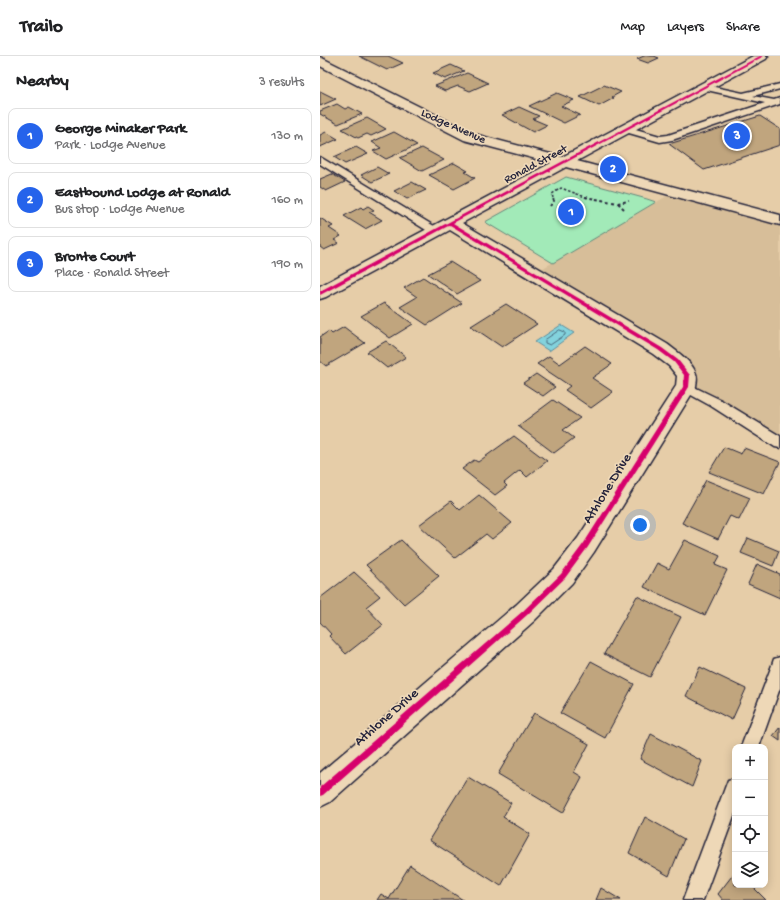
<!DOCTYPE html>
<html lang="en">
<head>
<meta charset="utf-8">
<style>
	:root { --surface:#fff; --page:#f2f2f2; --text:#202124; --muted:#757577; --line:#e0e0e0; --accent:#2563eb }
	body { margin:0; font-family:"Gochi Hand",sans-serif; background:var(--page); color:var(--text) }
	.controls { position:absolute; right:12px; bottom:12px; display:grid; overflow:hidden; border-radius:8px; box-shadow:0 2px 10px #0003 }
	.controls button { width:36px; height:36px; display:grid; place-items:center; padding:0; border:0; border-bottom:1px solid var(--line); background:var(--surface); color:var(--text); font:20px sans-serif }
	.you { position:absolute; left:320px; top:469px; width:14px; height:14px; margin:-10px; border:3px solid #fff; border-radius:50%; background:#1a73e8; box-shadow:0 0 0 6px #1a73e833 }
	.badge { display:grid; place-items:center; width:26px; height:26px; border-radius:50%; background:var(--accent); color:#fff; font-size:13px; font-weight:700 }
	.pin { position:absolute; translate:-50% -50%; border:2px solid #fff; box-shadow:0 1px 4px #0006 }
	.list { margin:0; padding:0; list-style:none }
	h2 { display:flex; justify-content:space-between; align-items:center; height:52px; margin:0; padding:0 16px; font-size:17px }
	h2 small { font-size:13px; font-weight:400; color:var(--muted) }
	.list li { display:grid; grid-template-columns:26px 1fr auto; gap:12px; align-items:center; box-sizing:border-box; height:56px; margin:0 8px 8px; padding:0 8px; border:1px solid var(--line); border-radius:8px }
	.list b { display:block; font-size:15px; white-space:nowrap }
	.list p { margin:0; font-size:13px; white-space:nowrap; color:var(--muted) }
	.list em { font-size:13px; font-style:normal; color:var(--muted) }
	.icon { flex:none; width:22px; height:22px; fill:none; stroke:currentColor; stroke-width:2; stroke-linecap:round; stroke-linejoin:round }
	.map { position:relative; flex:none; width:460px; height:844px; overflow:hidden }
	header { display:flex; align-items:center; gap:24px; box-sizing:border-box; height:56px; padding:0 20px; background:var(--surface); border-bottom:1px solid var(--line) }
	header strong { font-size:19px }
	nav { display:flex; gap:22px; margin-inline-start:auto; font-size:14px }
	main { display:flex }
	aside { flex:1; background:var(--surface) }
	.map>svg:first-child { display:block }
	.built { fill:#d7be99 }
	.green { fill:#a2eab8; stroke:#62867a }
	.water { fill:#83d3dd; stroke:#5c8c9c }
	.lines { fill:none; stroke-linecap:round; stroke-linejoin:round }
	.shore { stroke:#49697c; stroke-width:1 }
	.building { fill:#c0a57e; stroke:#22223b }
	.service-casing { stroke:#22223b; stroke-width:3 }
	.minor-casing { stroke:#22223b; stroke-width:3 }
	.path-far1 { stroke:#22223b; stroke-width:1.5; stroke-dasharray:2.5 2; stroke-linecap:butt }
	.path { stroke:#22223b; stroke-width:2; stroke-dasharray:3 2.5; stroke-linecap:butt }
	.service { fill:#eed8b7; fill-rule:evenodd }
	.minor { fill:#eed8b7; fill-rule:evenodd }
	.cycleway-casing { stroke:#eed8b7; stroke-width:2 }
	.cycleway { fill:#d6006c; fill-rule:evenodd }
	.labels { text-anchor:middle; dominant-baseline:central; stroke-width:3.5; stroke-linejoin:round; paint-order:stroke }
	.far-street-label { font-size:12px; fill:#22223b; stroke:#eed8b7 }
	.street-label { font-size:14px; fill:#22223b; stroke:#eed8b7 }
</style>
</head>
<body>
<header>
<strong>Trailo</strong>
<nav><a>Map</a><a>Layers</a><a>Share</a></nav>
</header>
<main>
<aside>
<h2>Nearby<small>3 results</small></h2>
<ul class="list">
<li><span class="badge">1</span><div><b>George Minaker Park</b><p>Park · Lodge Avenue</p></div><em>130 m</em></li>
<li><span class="badge">2</span><div><b>Eastbound Lodge at Ronald</b><p>Bus stop · Lodge Avenue</p></div><em>160 m</em></li>
<li><span class="badge">3</span><div><b>Bronte Court</b><p>Place · Ronald Street</p></div><em>190 m</em></li>
</ul>
</aside>
<div class="map">
<svg width="460" height="844" viewBox="0 0 460 844">
	<rect width="100%" height="100%" fill="#e6cda8"/>
	<filter id="ink" filterUnits="userSpaceOnUse"><feTurbulence type="fractalNoise" baseFrequency=".025" numOctaves="2"/><feDisplacementMap in="SourceGraphic" scale="8" xChannelSelector="R" yChannelSelector="G"/><feConvolveMatrix kernelMatrix="1 2 1 2 8 2 1 2 1" color-interpolation-filters="sRGB"/></filter>
	<g filter="url(#ink)">
		<polygon class="built" points="354,136 460,164 460,387 366,331 348,307 211,219"/>
		<polygon class="green" points="246,121 327,143 336,146 233,207 165,166"/>
		<polygon class="water" points="241,269 254,277 229,295 215,286"/>
		<g class="lines">
			<polygon class="shore" points="240,274 245,276 245,279 230,289 225,287 225,284"/>
		</g>
		<g class="building">
			<polygon points="39,0 68,0 83,7 67,14"/>
			<polygon points="324,0 334,0 339,2 328,7 317,3"/>
			<polygon points="131,9 144,15 125,23 113,17"/>
			<polygon points="147,17 168,27 150,35 138,30 125,35 115,30"/>
			<polygon points="284,29 301,36 292,41 294,42 279,50 260,41"/>
			<polygon points="0,35 16,43 0,50"/>
			<polygon points="237,37 254,44 241,50 260,59 244,67 209,50"/>
			<polygon points="17,48 25,53 29,51 42,58 18,68 0,58 0,55"/>
			<polygon points="199,51 219,60 213,63 227,69 213,76 182,59"/>
			<polygon points="440,60 460,73 460,89 384,114 349,88"/>
			<polygon points="47,62 66,73 51,80 47,78 38,82 22,73"/>
			<polygon points="6,76 18,83 0,91 0,79"/>
			<polygon points="74,76 97,89 66,103 53,95 61,92 52,86"/>
			<polygon points="36,91 48,98 25,108 14,101"/>
			<polygon points="102,92 124,104 102,115 80,102"/>
			<polygon points="134,107 148,115 145,116 155,122 134,133 109,119"/>
			<polygon points="57,111 69,118 52,126 41,119"/>
			<polygon points="12,118 25,126 6,135 0,131 0,123"/>
			<polygon points="92,126 106,134 87,143 74,135"/>
			<polygon points="48,150 54,154 49,156 62,164 45,173 24,160 41,151 43,153"/>
			<polygon points="0,162 13,170 9,172 21,180 14,184 19,187 4,194 0,191"/>
			<polygon points="130,206 160,225 137,238 108,218"/>
			<polygon points="103,221 142,247 107,269 80,251 97,241 84,232"/>
			<polygon points="64,247 93,268 70,282 41,260"/>
			<polygon points="186,248 217,268 182,291 151,270"/>
			<polygon points="24,271 45,287 6,310 0,305 0,281 9,275 12,278"/>
			<polygon points="66,285 86,301 67,312 47,296"/>
			<polygon points="265,290 292,308 272,322 293,336 271,352 245,334 250,330 217,308 229,300 240,308"/>
			<polygon points="216,318 235,331 223,340 203,327"/>
			<polygon points="233,344 260,362 243,374 254,382 234,397 198,370"/>
			<polygon points="194,380 227,405 207,421 200,414 184,427 187,430 175,439 142,413 154,404 158,406"/>
			<polygon points="404,391 421,398 424,392 460,406 444,438 389,416"/>
			<polygon points="386,424 430,442 419,464 410,460 398,483 362,467"/>
			<polygon points="159,439 192,467 172,483 166,478 135,502 99,469 131,445 140,454"/>
			<polygon points="428,482 459,495 453,510 421,497"/>
			<polygon points="81,484 119,520 84,548 46,509"/>
			<polygon points="365,484 400,500 395,509 407,514 385,559 324,531 337,507 349,513"/>
			<polygon points="437,508 460,518 460,542 428,528"/>
			<polygon points="34,516 60,540 46,551 63,569 26,598 9,580 11,578 0,566 0,542"/>
			<polygon points="317,540 361,561 330,621 284,598"/>
			<polygon points="271,605 314,628 285,682 240,657"/>
			<polygon points="380,611 426,633 412,664 366,640"/>
			<polygon points="214,657 269,688 254,716 262,721 243,757 178,718"/>
			<polygon points="460,671 460,685 453,680"/>
			<polygon points="331,678 382,705 372,731 320,703"/>
			<polygon points="148,721 191,747 183,761 210,778 181,830 109,784"/>
			<polygon points="325,761 364,783 349,820 309,797"/>
			<polygon points="90,809 143,844 57,844 61,838 69,843"/>
			<polygon points="415,816 415,829 431,829 446,844 403,844 398,838"/>
			<polygon points="281,832 301,844 276,844"/>
		</g>
		<g class="lines">
			<defs>
				<g id="service">
					<polygon points="460,28 460,33 433,40 454,44 460,42 460,48 352,84 340,86 302,75 301,73 305,70 340,80 348,79 445,47 382,33 382,29 385,29 423,37"/>
					<polygon points="0,101 119,173 120,175 115,178 111,177 0,108"/>
					<polygon points="366,327 401,344 460,380 460,392 455,391 391,350 362,334 360,331 362,328"/>
					<polygon points="460,601 460,632 439,691 421,691 452,609 454,603"/>
					<polygon points="415,722 415,757 383,844 363,844 408,724"/>
				</g>
				<path id="minor" d="M433,0H448L446,3L257,105L460,159V169L246,111L142,167L347,288C357,296 372,305 376,318C378,322 376,327 376,331L274,496L252,527L214,565L10,746L0,751V717L196,549L234,513L258,482L356,330L357,320L349,310L333,298L130,174L6,241L0,243V230L231,107L144,84L0,10V1L154,78L242,101Z"/>
			</defs>
			<use href="#service" class="service-casing"/>
			<use href="#minor" class="minor-casing"/>
			<polyline class="path-far1" points="233,142 232,138 241,132 268,142"/>
			<g class="path">
				<polyline points="265,141 298,147 309,145"/>
				<polyline points="298,147 304,153"/>
				<polyline points="230,150 234,145 232,141"/>
			</g>
			<use href="#service" class="service"/>
			<use href="#minor" class="minor"/>
			<defs>
				<polygon id="cycleway" points="440,0 444,0 133,167 342,292 358,304 369,318 370,319 369,331 268,491 245,522 207,559 3,739 0,740 0,731 203,555 241,518 264,487 363,331 364,319 354,306 338,294 130,169 2,238 0,239 0,235"/>
			</defs>
			<use href="#cycleway" class="cycleway-casing"/>
			<use href="#cycleway" class="cycleway"/>
		</g>
	</g>
	<g class="labels">
		<g class="far-street-label">
			<text transform="translate(133 71) rotate(24)">Lodge Avenue</text>
			<text transform="translate(216 109) rotate(-28)">Ronald Street</text>
		</g>
		<g class="street-label">
			<text transform="translate(288 433) rotate(-58)">Athlone Drive</text>
			<text transform="translate(67 662) rotate(-41)">Athlone Drive</text>
		</g>
	</g>
</svg>
<div class="controls">
<button>+</button>
<button>−</button>
<button><svg class="icon" aria-label="locate" viewBox="0 0 24 24"><circle cx="12" cy="12" r="6"/><path d="M12 2v4M12 18v4M2 12h4M18 12h4"/></svg></button>
<button><svg class="icon" aria-label="layers" viewBox="0 0 24 24"><path d="M12 4l9 5-9 5-9-5zM3 14l9 5 9-5"/></svg></button>
</div>
<div class="you"></div>
<div class="pin badge" style="left:251px;top:156px">1</div>
<div class="pin badge" style="left:293px;top:113px">2</div>
<div class="pin badge" style="left:417px;top:80px">3</div>
</div>
</main>
</body>
</html>
